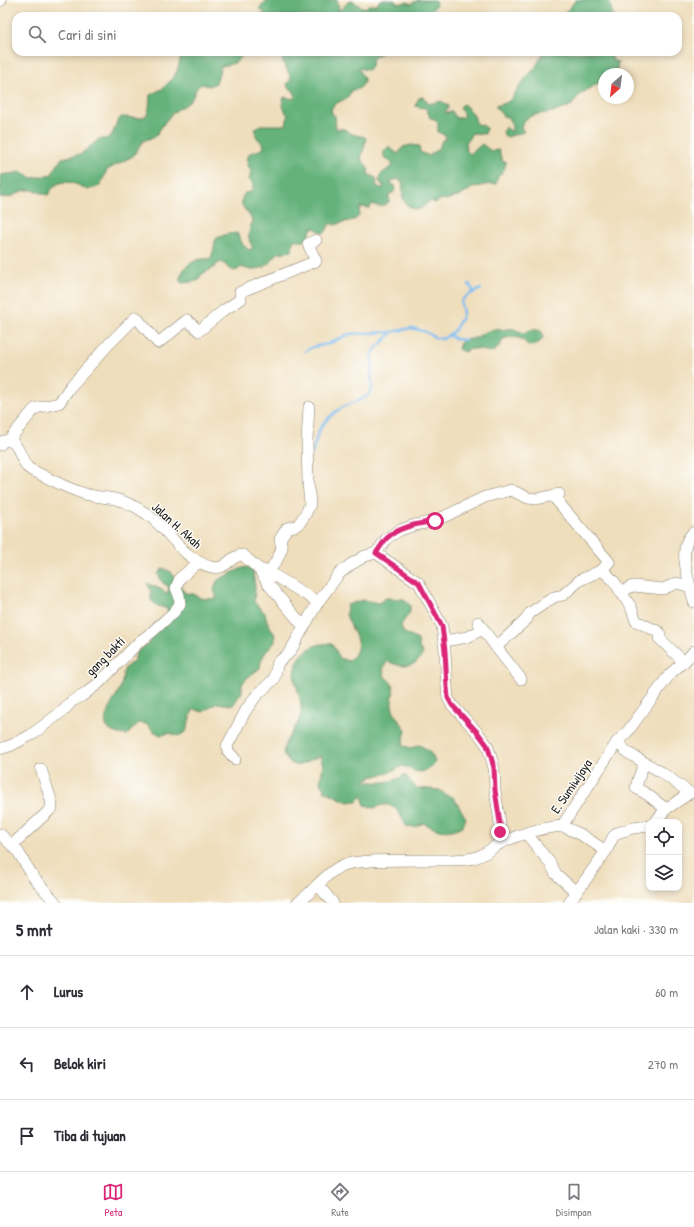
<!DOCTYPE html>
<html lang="id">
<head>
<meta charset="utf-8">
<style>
	:root { --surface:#fff; --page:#f7f7f7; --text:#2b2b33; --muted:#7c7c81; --line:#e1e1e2; --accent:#db2777 }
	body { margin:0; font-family:"Patrick Hand",sans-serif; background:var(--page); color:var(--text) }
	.controls { position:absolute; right:12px; bottom:12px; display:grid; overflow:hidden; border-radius:8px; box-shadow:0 2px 6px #0003 }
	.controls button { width:36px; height:36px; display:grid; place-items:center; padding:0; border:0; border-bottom:1px solid var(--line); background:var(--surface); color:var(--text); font:20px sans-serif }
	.compass { position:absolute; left:598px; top:68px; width:36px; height:36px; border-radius:50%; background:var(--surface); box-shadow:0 2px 6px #0003; rotate:208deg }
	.stop { position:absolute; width:12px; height:12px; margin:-9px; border:3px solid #db2777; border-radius:50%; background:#fff }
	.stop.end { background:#db2777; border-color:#fff; box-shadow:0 1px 4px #0008 }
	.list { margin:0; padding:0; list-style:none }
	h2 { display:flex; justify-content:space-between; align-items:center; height:52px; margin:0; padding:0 16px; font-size:17px }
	h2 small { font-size:13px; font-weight:400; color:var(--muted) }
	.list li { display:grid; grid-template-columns:26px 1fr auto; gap:12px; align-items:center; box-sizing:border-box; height:72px; padding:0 16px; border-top:1px solid var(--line) }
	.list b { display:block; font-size:15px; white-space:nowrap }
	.list em { font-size:13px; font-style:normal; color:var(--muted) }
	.icon { flex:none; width:22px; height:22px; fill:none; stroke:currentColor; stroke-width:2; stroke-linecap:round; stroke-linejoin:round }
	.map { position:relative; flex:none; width:694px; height:903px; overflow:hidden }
	.search { position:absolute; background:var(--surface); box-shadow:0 2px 6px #0003; left:12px; right:12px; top:12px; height:44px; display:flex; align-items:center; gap:10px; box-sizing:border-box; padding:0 14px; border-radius:12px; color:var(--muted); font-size:15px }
	.sheet { height:268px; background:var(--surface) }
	nav { display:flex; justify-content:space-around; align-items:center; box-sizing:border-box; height:56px; border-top:1px solid var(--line); background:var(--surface); font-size:11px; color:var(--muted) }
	nav a { display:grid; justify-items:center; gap:2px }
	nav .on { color:var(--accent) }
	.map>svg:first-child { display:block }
	.forest { fill:#65b27c; stroke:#40674c }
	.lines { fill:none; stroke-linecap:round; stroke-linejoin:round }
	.stream { stroke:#7dbdf2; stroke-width:2.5 }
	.minor-casing { stroke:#867d6c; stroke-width:12 }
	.minor { stroke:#fff; stroke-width:11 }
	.route { stroke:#db2777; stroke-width:5 }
	.labels { text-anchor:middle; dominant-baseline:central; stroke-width:3; stroke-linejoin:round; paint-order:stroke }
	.street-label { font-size:13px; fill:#1c1c1c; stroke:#fdfcf7 }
</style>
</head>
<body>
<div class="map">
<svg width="694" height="903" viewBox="0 0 694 903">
	<rect width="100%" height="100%" fill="#fdfcf7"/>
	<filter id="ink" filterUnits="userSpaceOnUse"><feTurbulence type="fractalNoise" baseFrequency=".025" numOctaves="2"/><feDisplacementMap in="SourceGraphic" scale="8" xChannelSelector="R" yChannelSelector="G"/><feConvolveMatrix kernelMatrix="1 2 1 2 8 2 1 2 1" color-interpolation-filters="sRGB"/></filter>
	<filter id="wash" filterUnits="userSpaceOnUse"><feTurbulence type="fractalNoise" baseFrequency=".012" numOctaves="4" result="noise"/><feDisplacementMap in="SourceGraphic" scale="16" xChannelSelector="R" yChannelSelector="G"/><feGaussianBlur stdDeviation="0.9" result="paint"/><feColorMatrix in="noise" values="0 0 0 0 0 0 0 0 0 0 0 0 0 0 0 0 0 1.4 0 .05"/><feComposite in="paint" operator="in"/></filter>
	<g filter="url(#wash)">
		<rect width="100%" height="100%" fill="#efdebc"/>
		<g class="forest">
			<polygon points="269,0 337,0 339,8 338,12 348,2 353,1 360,6 365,8 369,5 377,5 380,0 394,0 398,4 407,2 411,4 418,0 435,0 436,5 431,12 415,16 257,16 266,13 259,9 265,2"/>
			<polygon points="576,0 609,0 613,16 563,16"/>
			<path d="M193,52H256V54L249,56L243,54C237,64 232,64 221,66L216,83L209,86L202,84C193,89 196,94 190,101C185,106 180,107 175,111C167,118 161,127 156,136L143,141L133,156L107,170L100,186L87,190C79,185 66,178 56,185C53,187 50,192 48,195C41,194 35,189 28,190C17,190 14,200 0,197V176L1,175L22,172L32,178L51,175L62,158L81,154L99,139H106L112,135L117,122L121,117L141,118L147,115L149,108L150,95L162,89L174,77L177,71L181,57L186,53Z"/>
			<path d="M284,52H383L373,58L371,66L368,70L358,68L364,79V83C360,89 357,90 351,90C349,98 345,99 339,102C336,103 333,106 331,109L332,113L335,116L336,129H344L352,134L365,137L366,140L361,159C365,165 370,167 368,174L376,178L377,187L382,188L385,186L382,185L379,181C380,172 386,171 393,166L391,162L384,157C383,152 384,149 389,147L398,154L403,147L411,145L419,146L420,152L429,156L439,148L442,140H445L446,136L438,132V123L435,119L430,118C425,104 428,110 415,106L419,98L423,97L429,104L441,101L448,105V109L445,112L448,113L452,111L456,118H460L464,116L460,107L463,104C470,109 476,116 476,124L483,125L486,128L485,134L472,133L466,143V147L465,149L470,154L482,144L491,151L499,150L502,161L506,162C505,169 503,173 498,176L496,184L484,185L472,188L462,195L454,197L446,200L442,199L435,203L431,201C426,203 424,207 420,209C417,210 413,209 410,207C399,200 404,191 402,181L397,179L390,182L394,185L395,190L393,193L389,194V202C382,207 379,207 372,204L370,208L360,207L359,216L356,219L334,225L330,223L327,230L323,233L319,231L315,228L311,229C309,238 305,245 296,239L293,242L292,251L278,253L265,267L251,270L241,267C234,275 228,268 222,262L218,263L215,267L202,274L197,281L183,283L179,281C182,270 187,263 198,260C203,258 206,260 211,258L214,249L215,239L227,234L237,233L243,245L249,250L253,248C245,233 250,235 252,220C247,209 236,206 245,193L250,192L253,189V184L249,180L251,171C247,165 246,159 250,153L263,149L264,144C258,140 254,136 256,128L260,125H286L288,116C284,109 281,105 284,97L294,99L295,94L293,90L288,88L287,83L291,80C290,72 282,64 282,58C282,56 283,54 284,52Z"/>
			<path d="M544,52H613L612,60L618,62L616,73L615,74H604V82L596,84L578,96L572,105C564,109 555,112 547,113C535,115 526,114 521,127L524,132L507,137L504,135L503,131L505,127L512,132V126L508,117L503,116L495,106L506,103L511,99L524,80L535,68Z"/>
			<path d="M498,328L503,330C514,326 515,331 525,333C530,329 534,329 541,331L544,336C540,343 536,346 528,346C523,336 512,336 503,339C492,365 482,341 464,352L458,349L460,343L465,340L476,338L485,332Z"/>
			<path d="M248,567L253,572L255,587L254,602L265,613L267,621L275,635V642L265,653L261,661L260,668L247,678L242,684V692L233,705L217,703L203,712L194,709C189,717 189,724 186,732L178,736L170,733L161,735L153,731L147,724L139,723L127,735C90,732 110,709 119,690C126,677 118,668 134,662L136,653L150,642L154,624L170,617L166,608L158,606L151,601V591L147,583L162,590L167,595L169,587L162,582L158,574L163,568L171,572L185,593L194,594L200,598L208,599L217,598L214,590L217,581C222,577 227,576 232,573C238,570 241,568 248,567Z"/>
			<path d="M386,598L404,599L410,605V612L401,625L403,632L418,640L419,647L423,654C414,669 402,668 387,661L383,670L385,677C402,689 387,698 394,712C397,719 403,724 406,731L404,738L403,746L411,748L419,745C428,749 432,753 435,762C423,777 417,772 403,766L388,773L371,777L365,781C378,784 394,782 405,775L416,788L440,790L446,795L453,797L466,818L463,826C444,834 440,831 423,823L416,827L406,826C398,811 393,799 374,808L365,805L362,796L357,801L348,802L325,791L320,783L323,765L320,756L297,766L289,762L283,754C284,750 284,746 286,742C291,732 300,724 301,712C303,690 283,674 304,653C312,645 321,643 332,644L340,658L348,661C368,646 351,632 346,614C346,611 347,608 347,605L363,600L379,603Z"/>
		</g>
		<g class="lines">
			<g class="stream">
				<polyline points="469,284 474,292"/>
				<polyline points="449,336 453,337 454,339 465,340"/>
				<polyline points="305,351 313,347 328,344 349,334 391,332 412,328 426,332 436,338 443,339 454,331 462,317 463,312 461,303 463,299 468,295 481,289"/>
				<path d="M312,454C316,443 316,431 324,423C329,417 336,411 343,407C354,400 368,402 372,387C373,383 370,379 371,375C371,368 375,365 371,357C374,347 385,342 391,333"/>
			</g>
		</g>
	</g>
	<g filter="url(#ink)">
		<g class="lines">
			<defs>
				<g id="minor">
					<polyline points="0,1 1,0"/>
					<polyline points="9,440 32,412 36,408 59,403 70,387 109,344 136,317 158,343 187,320 199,331 223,311 241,299 240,292 316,261 308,244 316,240"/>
					<path d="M0,445L3,441C18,437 19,456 26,465C28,469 33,471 38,473C53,481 69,489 85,494C95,497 105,497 115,499C128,502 143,510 153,519C172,535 185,560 211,567C228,571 229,555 243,555L259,569L269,572L318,602"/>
					<path d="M694,532C675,547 690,582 694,602"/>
					<polyline points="376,553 419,583 442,626 445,651 447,687 448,698 452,705 478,733 487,745 491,757 494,768 495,790 500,823 499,844"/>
					<polyline points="259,569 269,585 304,627"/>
					<polyline points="602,570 613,580 631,607 636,621 659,632 660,634 659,638 684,662"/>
					<polyline points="269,572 278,558 282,548 280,539 287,528 298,525 305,515 310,504 308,483 307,440 309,407"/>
					<polyline points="621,593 630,587 634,586 663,589 677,583 691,587"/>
					<polyline points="478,622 496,647"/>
					<polyline points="444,641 468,637 483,629"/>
					<polyline points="521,679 496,647 527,619 527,617 530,613 554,597 563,595 580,580 602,570 609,562 553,496"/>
					<polyline points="617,742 628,753 661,772 690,793 666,809 655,822"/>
					<polyline points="0,749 12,745 31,735 64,710 72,701 82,696 99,683 138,643 152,632 174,612 180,604 179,595 176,588 180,578 199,562"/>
					<polyline points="235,759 228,751 227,746 246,710 256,696 274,679 278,662 287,655 291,650 318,602 339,574 350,565 365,556 376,553 387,538 400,530 415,525 435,521 485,497 511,490 528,498 537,499 559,494"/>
					<polyline points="644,763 638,780 636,788 648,795 666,809"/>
					<polyline points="562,826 580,834 606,851"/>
					<polyline points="526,833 550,863 556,874 576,892"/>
					<polyline points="0,834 17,850 34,878 56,903"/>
					<polyline points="12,845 52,808 51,800 41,769"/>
					<polyline points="318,885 333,903"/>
					<path d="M297,903C312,894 325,873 341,866C350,862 361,862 371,861C388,860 406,860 423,860C440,860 458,861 474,858C488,854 490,848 501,843C519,834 541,828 562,826L617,742L628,731L670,674L688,658L694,651"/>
					<polyline points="569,903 606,851 613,837 617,833 633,828 649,826"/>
				</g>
			</defs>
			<use href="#minor" class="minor-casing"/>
			<use href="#minor" class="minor"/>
		</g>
	</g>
	<g class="lines" filter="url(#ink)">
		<path class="route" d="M435,521C419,524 400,526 387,538C383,542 380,548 376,553L419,583L442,626L445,651L447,687L448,698L452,705L478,733L487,745L491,757L494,768L495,790L500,823V832"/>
	</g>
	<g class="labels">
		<g class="street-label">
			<text transform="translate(177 525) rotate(42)">Jalan H. Akah</text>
			<text transform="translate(105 656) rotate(-45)">gang bakti</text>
			<text transform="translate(571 786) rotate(-56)">E. Sumiwijaya</text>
		</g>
	</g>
</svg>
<div class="controls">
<button><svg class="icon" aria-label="locate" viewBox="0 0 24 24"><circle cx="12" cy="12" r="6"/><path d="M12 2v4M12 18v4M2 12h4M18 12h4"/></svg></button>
<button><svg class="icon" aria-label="layers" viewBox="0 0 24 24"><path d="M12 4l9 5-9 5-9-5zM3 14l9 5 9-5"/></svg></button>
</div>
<svg class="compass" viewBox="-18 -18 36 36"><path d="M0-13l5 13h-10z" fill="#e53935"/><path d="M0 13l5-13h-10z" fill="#7c7c81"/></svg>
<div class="stop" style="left:435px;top:521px"></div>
<div class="stop end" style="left:500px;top:832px"></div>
<div class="search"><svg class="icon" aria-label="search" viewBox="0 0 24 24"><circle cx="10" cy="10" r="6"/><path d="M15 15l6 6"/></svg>Cari di sini</div>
</div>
<section class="sheet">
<h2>5 mnt<small>Jalan kaki · 330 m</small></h2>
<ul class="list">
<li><svg class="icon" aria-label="ahead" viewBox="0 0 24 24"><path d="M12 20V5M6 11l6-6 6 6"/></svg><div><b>Lurus</b></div><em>60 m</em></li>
<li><svg class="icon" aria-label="left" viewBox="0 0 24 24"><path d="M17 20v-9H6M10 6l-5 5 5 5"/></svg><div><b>Belok kiri</b></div><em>270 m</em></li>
<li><svg class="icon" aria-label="arrive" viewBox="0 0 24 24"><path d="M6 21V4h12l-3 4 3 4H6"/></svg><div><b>Tiba di tujuan</b></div></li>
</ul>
</section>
<nav>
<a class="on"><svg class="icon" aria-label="map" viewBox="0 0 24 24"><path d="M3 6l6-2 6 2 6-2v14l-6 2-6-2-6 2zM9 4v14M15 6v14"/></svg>Peta</a>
<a><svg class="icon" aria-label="directions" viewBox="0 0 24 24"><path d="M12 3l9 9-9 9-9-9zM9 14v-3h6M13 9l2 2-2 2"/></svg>Rute</a>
<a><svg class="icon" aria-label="saved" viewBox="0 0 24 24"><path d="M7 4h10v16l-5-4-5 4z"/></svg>Disimpan</a>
</nav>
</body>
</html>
